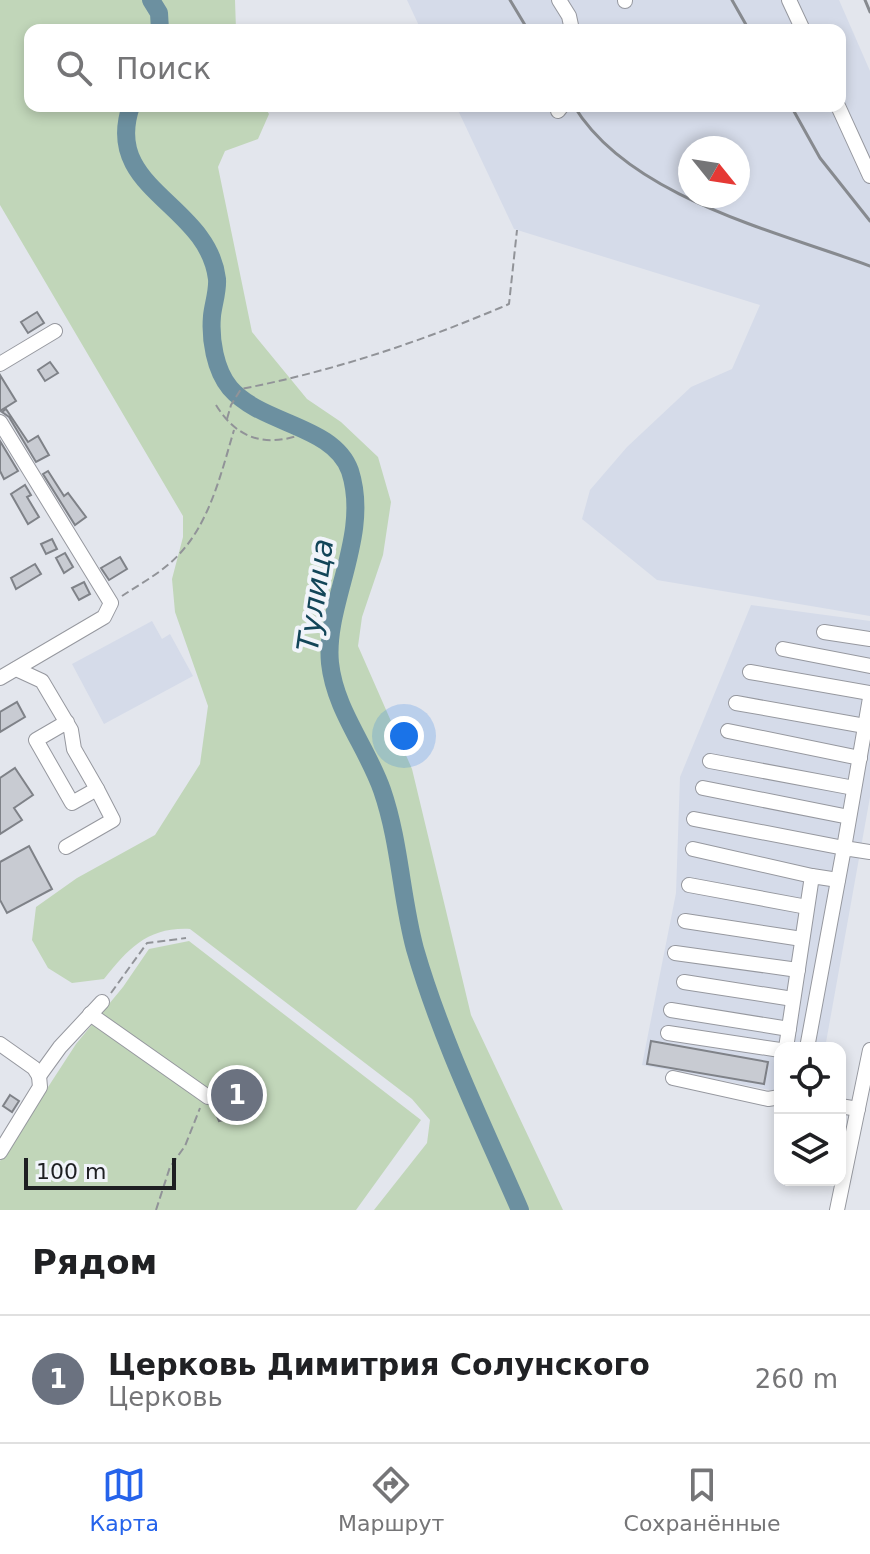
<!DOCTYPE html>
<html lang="ru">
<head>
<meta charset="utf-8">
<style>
	:root { --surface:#fff; --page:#f6f6f6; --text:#202124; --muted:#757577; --line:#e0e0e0; --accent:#2563eb }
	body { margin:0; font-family:"DejaVu Sans",sans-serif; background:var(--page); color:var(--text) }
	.controls { position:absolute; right:24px; bottom:24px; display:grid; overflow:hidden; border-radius:16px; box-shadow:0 4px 12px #0003 }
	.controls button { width:72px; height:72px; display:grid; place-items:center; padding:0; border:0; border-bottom:2px solid var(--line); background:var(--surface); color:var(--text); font:40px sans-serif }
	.compass { position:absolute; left:678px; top:136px; width:72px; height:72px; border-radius:50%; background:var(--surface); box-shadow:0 4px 12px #0003; rotate:120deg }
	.scale { position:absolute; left:24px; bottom:20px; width:152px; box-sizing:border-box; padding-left:8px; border:4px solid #1e1f22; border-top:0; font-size:22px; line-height:28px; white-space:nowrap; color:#1e1f22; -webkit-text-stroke:6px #f1f4fa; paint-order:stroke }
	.you { position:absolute; left:404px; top:736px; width:28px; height:28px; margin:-20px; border:6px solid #fff; border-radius:50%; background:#1a73e8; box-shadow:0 0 0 12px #1a73e833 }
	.badge { display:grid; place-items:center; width:52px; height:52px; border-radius:50%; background:var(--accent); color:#fff; font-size:26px; font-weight:700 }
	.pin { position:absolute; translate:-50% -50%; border:4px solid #fff; box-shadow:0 2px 8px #0006 }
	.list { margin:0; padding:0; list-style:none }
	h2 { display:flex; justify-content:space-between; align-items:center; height:104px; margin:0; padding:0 32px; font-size:34px }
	h2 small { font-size:26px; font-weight:400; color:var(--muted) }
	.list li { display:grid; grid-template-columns:52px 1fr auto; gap:24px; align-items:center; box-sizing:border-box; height:128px; padding:0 32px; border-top:2px solid var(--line) }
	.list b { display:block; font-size:30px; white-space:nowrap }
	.list p { margin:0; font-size:26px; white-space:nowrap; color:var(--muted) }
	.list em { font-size:26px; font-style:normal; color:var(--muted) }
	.icon { flex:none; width:44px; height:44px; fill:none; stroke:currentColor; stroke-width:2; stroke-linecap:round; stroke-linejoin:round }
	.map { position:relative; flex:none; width:870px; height:1210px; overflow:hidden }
	.search { position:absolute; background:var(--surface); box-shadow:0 4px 12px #0003; left:24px; right:24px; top:24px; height:88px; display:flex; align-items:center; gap:20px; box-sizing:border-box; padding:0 28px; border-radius:16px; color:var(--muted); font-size:30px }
	.sheet { height:232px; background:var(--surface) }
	nav { display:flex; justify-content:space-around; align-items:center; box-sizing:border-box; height:112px; border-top:2px solid var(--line); background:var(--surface); font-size:22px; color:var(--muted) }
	nav a { display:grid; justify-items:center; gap:4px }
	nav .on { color:var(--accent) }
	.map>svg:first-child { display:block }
	.built { fill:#d5dbe9; fill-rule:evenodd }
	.green { fill:#c1d6b9 }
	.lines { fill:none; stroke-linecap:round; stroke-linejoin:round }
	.river { stroke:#6c90a0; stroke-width:18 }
	.building { fill:#c8cbd2; stroke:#7f8288; stroke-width:2 }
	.minor-casing { stroke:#96989f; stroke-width:16 }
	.path { stroke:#919398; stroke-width:2; stroke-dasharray:8 4; stroke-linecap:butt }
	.minor { stroke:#fff; stroke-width:14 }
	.rail { stroke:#878a8f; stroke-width:3 }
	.labels { text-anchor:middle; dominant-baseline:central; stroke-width:8; stroke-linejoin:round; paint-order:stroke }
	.water-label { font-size:30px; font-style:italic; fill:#124558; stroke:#f1f4fa }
</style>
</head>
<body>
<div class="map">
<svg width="870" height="1210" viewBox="0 0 870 1210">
	<rect width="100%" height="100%" fill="#e3e6ed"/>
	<g class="built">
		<path d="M407,0H839L870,71V616L657,580L582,519L590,490L627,447L691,387L732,369L760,305L514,229L456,106H840V30H421ZM690,148H738V196H690Z"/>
		<polygon points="751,605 870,621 870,797 825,1048 780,1048 780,1092 642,1065 676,893 680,777"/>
		<polygon points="152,621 162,639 170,634 193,676 104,724 72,664"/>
	</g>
	<g class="green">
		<path d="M0,0H235L236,30H30V106H264L269,114L258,139L225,151L218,167L252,332L307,399L341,422L378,457L391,502L383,555L362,617L358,646L412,769L471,1015L563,1210H374L427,1143L430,1120L412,1099L190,929C148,927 129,948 104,979L72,983L48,968L32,940L36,907L77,878L155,835L200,764L208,706L175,612L172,579L183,537V516L0,205Z"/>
		<polygon points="189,941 421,1120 356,1210 0,1210 0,1161 76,1044 123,987 149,949"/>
	</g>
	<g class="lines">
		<g class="river">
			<polyline points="151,0 159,13 160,30"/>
			<path d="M131,106C102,190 208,203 217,279C218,291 213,305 212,316C210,339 215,370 230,388C262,425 334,425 350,471C371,536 324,604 330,663C335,710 367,747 382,790C400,842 401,897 415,949C441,1039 483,1125 520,1210"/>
		</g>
	</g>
	<g class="building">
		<polygon points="37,312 44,323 28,333 21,322"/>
		<polygon points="50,362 58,373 45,381 38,370"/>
		<polygon points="0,375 16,401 0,411"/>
		<polygon points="6,409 28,442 38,436 49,455 36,462 9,417 2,412"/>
		<polygon points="0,441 18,471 4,479 0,471"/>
		<polygon points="48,471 64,496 68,493 86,517 75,525 43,474"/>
		<polygon points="25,485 31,495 27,497 39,517 28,524 11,494"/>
		<polygon points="52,539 57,549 46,554 41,544"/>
		<polygon points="65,553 73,567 64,573 56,558"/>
		<polygon points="120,557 127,569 109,580 101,568"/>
		<polygon points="35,564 41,574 16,589 11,578"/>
		<polygon points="84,582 90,594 79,600 72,588"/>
		<polygon points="17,702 25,717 0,732 0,712"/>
		<polygon points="15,768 33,795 14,808 22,820 0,834 0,778"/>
		<polygon points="29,846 52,889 7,913 0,900 0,862"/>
		<polygon points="651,1041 768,1062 764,1084 647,1064"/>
		<polygon points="248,1073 255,1079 251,1091 254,1093 240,1113 237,1110 231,1118 219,1121 216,1114 223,1100 220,1098 234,1078 244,1078"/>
		<polygon points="10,1095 19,1101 12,1112 3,1106"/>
	</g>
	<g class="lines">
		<defs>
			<g id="minor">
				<polyline points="559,0 569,16 572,30"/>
				<polyline points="625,0 625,1"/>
				<polyline points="789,0 803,30"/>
				<polyline points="838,106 870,176"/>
				<polyline points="558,111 562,106"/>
				<polyline points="0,364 55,331"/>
				<polyline points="0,422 111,603 104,617 0,678"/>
				<polyline points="824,632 870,639"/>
				<polyline points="783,649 870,666"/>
				<polyline points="16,669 42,681 71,730 74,749 97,789 72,803 36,740 67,722"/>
				<polyline points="750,672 870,693"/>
				<polyline points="736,703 865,726"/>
				<polyline points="728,731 860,758"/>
				<polyline points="710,761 854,788"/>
				<polyline points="703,788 849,817"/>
				<polyline points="694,819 844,848 870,698"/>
				<polyline points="66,847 113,820 97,789"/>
				<polyline points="693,849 812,876"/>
				<polyline points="689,885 807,907"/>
				<polyline points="685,921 802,939"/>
				<polyline points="675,953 798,970"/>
				<polyline points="684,982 793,999"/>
				<polyline points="671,1010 789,1029"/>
				<polyline points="90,1014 208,1097"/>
				<polyline points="668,1033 780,1050"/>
				<polyline points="0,1044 34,1068 39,1076"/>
				<polyline points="786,1048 812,876 838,880"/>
				<polyline points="807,1048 844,848 870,852"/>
				<polyline points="39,1076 60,1047 102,1002"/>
				<polyline points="673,1078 768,1099 780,1097"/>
				<polyline points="840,1106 858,1109"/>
				<polyline points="0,1152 40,1087 39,1076"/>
				<polyline points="837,1210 870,1050"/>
			</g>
		</defs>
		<use href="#minor" class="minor-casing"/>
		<g class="path">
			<path d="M216,405C235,436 261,447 297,436"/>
			<path d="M227,419L231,405L241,389C334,371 423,341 509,304L517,230"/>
			<path d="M122,596C137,586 155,576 169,564C208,531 220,477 234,430"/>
			<polyline points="111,993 147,943 186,938"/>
			<polyline points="156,1210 170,1167 185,1146 200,1108"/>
		</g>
		<use href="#minor" class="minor"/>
		<g class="rail">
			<polyline points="510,0 528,30"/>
			<polyline points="732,0 749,30"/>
			<polyline points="865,0 870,12"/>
			<path d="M574,106C629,197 775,231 870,266"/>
			<polyline points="791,106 820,158 870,221"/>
		</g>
	</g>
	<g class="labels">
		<g class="water-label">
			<text transform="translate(315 595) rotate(-82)">Тулица</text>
		</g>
	</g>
</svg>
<div class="controls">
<button><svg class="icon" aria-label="locate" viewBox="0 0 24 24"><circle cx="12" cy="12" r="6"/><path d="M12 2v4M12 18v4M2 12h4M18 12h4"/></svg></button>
<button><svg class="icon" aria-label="layers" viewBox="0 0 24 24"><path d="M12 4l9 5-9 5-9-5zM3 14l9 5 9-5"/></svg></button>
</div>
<svg class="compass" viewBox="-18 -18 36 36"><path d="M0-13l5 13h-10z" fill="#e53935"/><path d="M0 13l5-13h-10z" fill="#757577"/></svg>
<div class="scale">100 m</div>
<div class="you"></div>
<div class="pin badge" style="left:237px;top:1095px;background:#6b7280">1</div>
<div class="search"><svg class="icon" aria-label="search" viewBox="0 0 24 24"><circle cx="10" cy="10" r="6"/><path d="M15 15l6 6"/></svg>Поиск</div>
</div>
<section class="sheet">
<h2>Рядом<small></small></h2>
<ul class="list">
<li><span class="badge" style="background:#6b7280">1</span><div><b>Церковь Димитрия Солунского</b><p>Церковь</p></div><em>260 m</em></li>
</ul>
</section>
<nav>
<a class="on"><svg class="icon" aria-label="map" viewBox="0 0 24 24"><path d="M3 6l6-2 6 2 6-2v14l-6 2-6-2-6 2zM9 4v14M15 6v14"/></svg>Карта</a>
<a><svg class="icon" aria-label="directions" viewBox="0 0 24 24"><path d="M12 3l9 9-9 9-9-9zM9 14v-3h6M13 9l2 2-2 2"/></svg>Маршрут</a>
<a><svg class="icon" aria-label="saved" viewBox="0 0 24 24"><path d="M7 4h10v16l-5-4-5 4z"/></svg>Сохранённые</a>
</nav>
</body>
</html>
